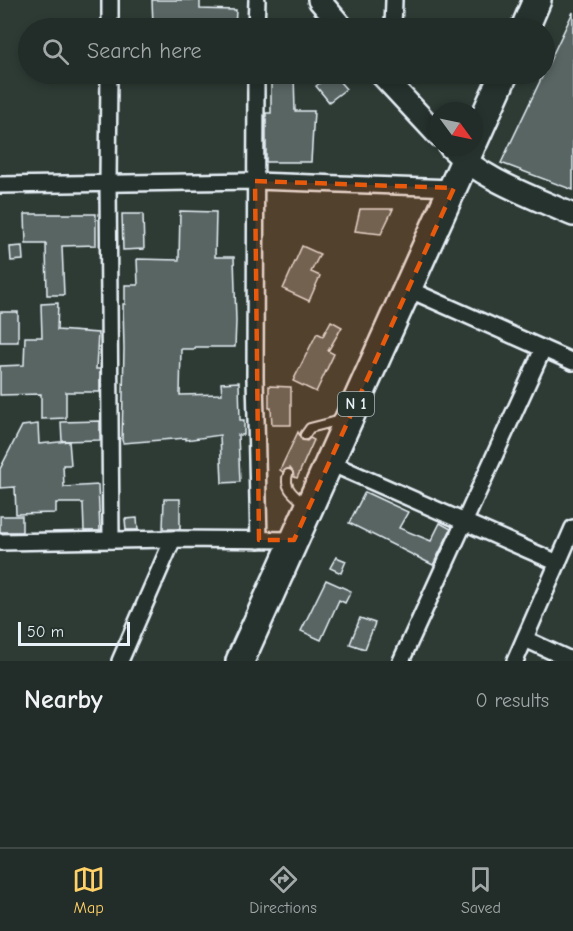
<!DOCTYPE html>
<html lang="en">
<head>
<meta charset="utf-8">
<style>
	:root { --surface:#222c28; --page:#2a3430; --text:#f1f3f6; --muted:#a2a7a8; --line:#3f4845; --accent:#ffd166 }
	body { margin:0; font-family:"Comic Neue",sans-serif; background:var(--page); color:var(--text) }
	.compass { position:absolute; left:429px; top:102px; width:54px; height:54px; border-radius:50%; background:var(--surface); box-shadow:0 3px 9px #0003; rotate:123deg }
	.scale { position:absolute; left:18px; bottom:15px; width:112px; box-sizing:border-box; padding-left:6px; border:3px solid #e8f1f8; border-top:0; font-size:16px; line-height:21px; white-space:nowrap; color:#e8f1f8; -webkit-text-stroke:4px #26332d; paint-order:stroke }
	.list { margin:0; padding:0; list-style:none }
	h2 { display:flex; justify-content:space-between; align-items:center; height:78px; margin:0; padding:0 24px; font-size:26px }
	h2 small { font-size:20px; font-weight:400; color:var(--muted) }
	.icon { flex:none; width:33px; height:33px; fill:none; stroke:currentColor; stroke-width:2; stroke-linecap:round; stroke-linejoin:round }
	.map { position:relative; flex:none; width:573px; height:661px; overflow:hidden }
	.search { position:absolute; background:var(--surface); box-shadow:0 3px 9px #0003; left:18px; right:18px; top:18px; height:66px; display:flex; align-items:center; gap:15px; box-sizing:border-box; padding:0 21px; border-radius:33px; color:var(--muted); font-size:22px }
	.sheet { height:186px; background:var(--surface) }
	nav { display:flex; justify-content:space-around; align-items:center; box-sizing:border-box; height:84px; border-top:2px solid var(--line); background:var(--surface); font-size:16px; color:var(--muted) }
	nav a { display:grid; justify-items:center; gap:3px }
	nav .on { color:var(--accent) }
	.map>svg:first-child { display:block }
	.building { fill:#596563; stroke:#e8f1f8; stroke-width:1.5 }
	.lines { fill:none; stroke-linecap:round; stroke-linejoin:round }
	.lane-casing { stroke:#e8f1f8; stroke-width:12 }
	.street-casing { stroke:#e8f1f8; stroke-width:20 }
	.secondary-casing { stroke:#e8f1f8; stroke-width:26 }
	.highway-casing { stroke:#e8f1f8; stroke-width:32 }
	.lane { stroke:#26332d; stroke-width:8 }
	.street { stroke:#26332d; stroke-width:15 }
	.secondary { stroke:#26332d; stroke-width:21 }
	.highway { stroke:#26332d; stroke-width:27 }
	.marked { fill:#e8590c; fill-opacity:0.2; stroke:#e8590c; stroke-width:4.5; stroke-dasharray:12 8; stroke-linejoin:round }
	.labels { text-anchor:middle; dominant-baseline:central; stroke-width:4.5; stroke-linejoin:round; paint-order:stroke }
	.shield { fill:#26332d; stroke:#aeb8bb; stroke-width:1.5 }
	.shield-label { font-size:15px; font-weight:bold; fill:#e8f1f8 }
</style>
</head>
<body>
<div class="map">
<svg width="573" height="661" viewBox="0 0 573 661">
	<rect width="100%" height="100%" fill="#2e3b35"/>
	<filter id="ink" filterUnits="userSpaceOnUse"><feTurbulence type="fractalNoise" baseFrequency=".0167" numOctaves="2"/><feDisplacementMap in="SourceGraphic" scale="12" xChannelSelector="R" yChannelSelector="G"/><feConvolveMatrix kernelMatrix="1 2 1 2 8 2 1 2 1" color-interpolation-filters="sRGB"/></filter>
	<g filter="url(#ink)">
		<g class="building">
			<polygon points="152,0 200,0 200,9 236,10 235,28 201,27 201,22 170,22 170,25 153,25"/>
			<polygon points="573,12 573,190 501,163"/>
			<polygon points="271,74 294,74 295,111 314,111 311,162 266,162 266,113 271,113"/>
			<polygon points="331,74 333,74 346,89 329,102 316,86"/>
			<polygon points="360,209 393,209 381,234 355,231"/>
			<polygon points="180,211 216,212 215,257 234,257 236,321 235,347 195,347 195,349 181,349 180,395 222,394 221,383 239,382 240,420 244,420 244,435 238,435 240,482 222,483 220,435 186,440 186,438 123,443 122,440 124,349 123,304 125,304 125,285 138,285 137,259 179,260"/>
			<polygon points="25,214 96,214 96,245 62,246 64,295 47,295 46,244 26,244"/>
			<polygon points="122,214 143,214 144,249 123,250"/>
			<polygon points="22,246 23,260 11,261 10,247"/>
			<polygon points="302,246 320,254 311,272 320,276 309,301 283,289"/>
			<polygon points="58,303 57,330 98,333 96,369 100,369 100,392 66,392 66,418 41,419 41,394 0,395 0,366 24,365 25,337 42,337 41,304"/>
			<rect x="0" y="312" width="18" height="30"/>
			<polygon points="331,321 342,327 328,351 334,354 316,392 293,381 317,333 323,336"/>
			<polygon points="269,386 291,387 291,425 272,425 271,408 269,408"/>
			<polygon points="100,421 100,440 62,441 61,422"/>
			<polygon points="38,424 39,444 69,441 71,465 63,465 64,487 98,485 100,531 84,531 83,503 56,503 56,513 16,514 15,487 0,488 0,469 22,426"/>
			<polygon points="298,432 302,440 307,441 310,438 314,440 297,478 294,477 293,472 290,468 283,472 280,470"/>
			<polygon points="365,492 408,512 399,528 431,541 440,523 451,529 433,565 349,523"/>
			<polygon points="164,499 180,499 180,529 163,529"/>
			<rect x="0" y="516" width="22" height="16"/>
			<polygon points="137,518 138,530 126,530 125,519"/>
			<polygon points="336,557 346,561 341,573 330,568"/>
			<polygon points="326,580 351,591 345,603 339,600 321,640 301,631"/>
			<polygon points="360,618 375,623 365,649 350,644"/>
		</g>
		<g class="lines">
			<defs>
				<g id="lane">
					<polyline points="305,435 310,428 341,420"/>
					<path d="M288,474C283,489 296,496 306,505"/>
				</g>
				<g id="street">
					<polyline points="110,28 110,0"/>
					<polyline points="256,28 257,0"/>
					<polyline points="393,28 394,0"/>
					<polyline points="109,74 108,183 111,540"/>
					<polyline points="256,74 255,378 259,540"/>
					<polyline points="0,185 255,181 454,188"/>
					<polyline points="408,289 573,362"/>
					<polyline points="330,463 558,563"/>
					<polyline points="0,542 173,539 294,540"/>
					<polyline points="525,639 573,661"/>
					<polyline points="120,661 173,539"/>
					<polyline points="401,661 543,349"/>
					<polyline points="515,661 573,528"/>
				</g>
				<g id="secondary">
					<polyline points="319,0 343,28"/>
					<polyline points="381,74 438,135"/>
					<path d="M450,147C483,180 531,196 573,215"/>
				</g>
				<g id="highway">
					<polyline points="525,28 537,0"/>
					<polyline points="474,141 504,74"/>
					<polyline points="240,661 471,147"/>
				</g>
			</defs>
			<use href="#lane" class="lane-casing"/>
			<use href="#street" class="street-casing"/>
			<use href="#secondary" class="secondary-casing"/>
			<use href="#highway" class="highway-casing"/>
			<use href="#lane" class="lane"/>
			<use href="#street" class="street"/>
			<use href="#secondary" class="secondary"/>
			<use href="#highway" class="highway"/>
		</g>
	</g>
	<path class="marked" d="M255,181L454,188L294,540H259Z"/>
	<g class="labels">
		<rect class="shield" x="338" y="392" width="36" height="24" rx="4.5"/>
		<g class="shield-label">
			<text x="356" y="404">N 1</text>
		</g>
	</g>
</svg>
<svg class="compass" viewBox="-18 -18 36 36"><path d="M0-13l5 13h-10z" fill="#e53935"/><path d="M0 13l5-13h-10z" fill="#a2a7a8"/></svg>
<div class="scale">50 m</div>
<div class="search"><svg class="icon" aria-label="search" viewBox="0 0 24 24"><circle cx="10" cy="10" r="6"/><path d="M15 15l6 6"/></svg>Search here</div>
</div>
<section class="sheet">
<h2>Nearby<small>0 results</small></h2>
<ul class="list">
</ul>
</section>
<nav>
<a class="on"><svg class="icon" aria-label="map" viewBox="0 0 24 24"><path d="M3 6l6-2 6 2 6-2v14l-6 2-6-2-6 2zM9 4v14M15 6v14"/></svg>Map</a>
<a><svg class="icon" aria-label="directions" viewBox="0 0 24 24"><path d="M12 3l9 9-9 9-9-9zM9 14v-3h6M13 9l2 2-2 2"/></svg>Directions</a>
<a><svg class="icon" aria-label="saved" viewBox="0 0 24 24"><path d="M7 4h10v16l-5-4-5 4z"/></svg>Saved</a>
</nav>
</body>
</html>
